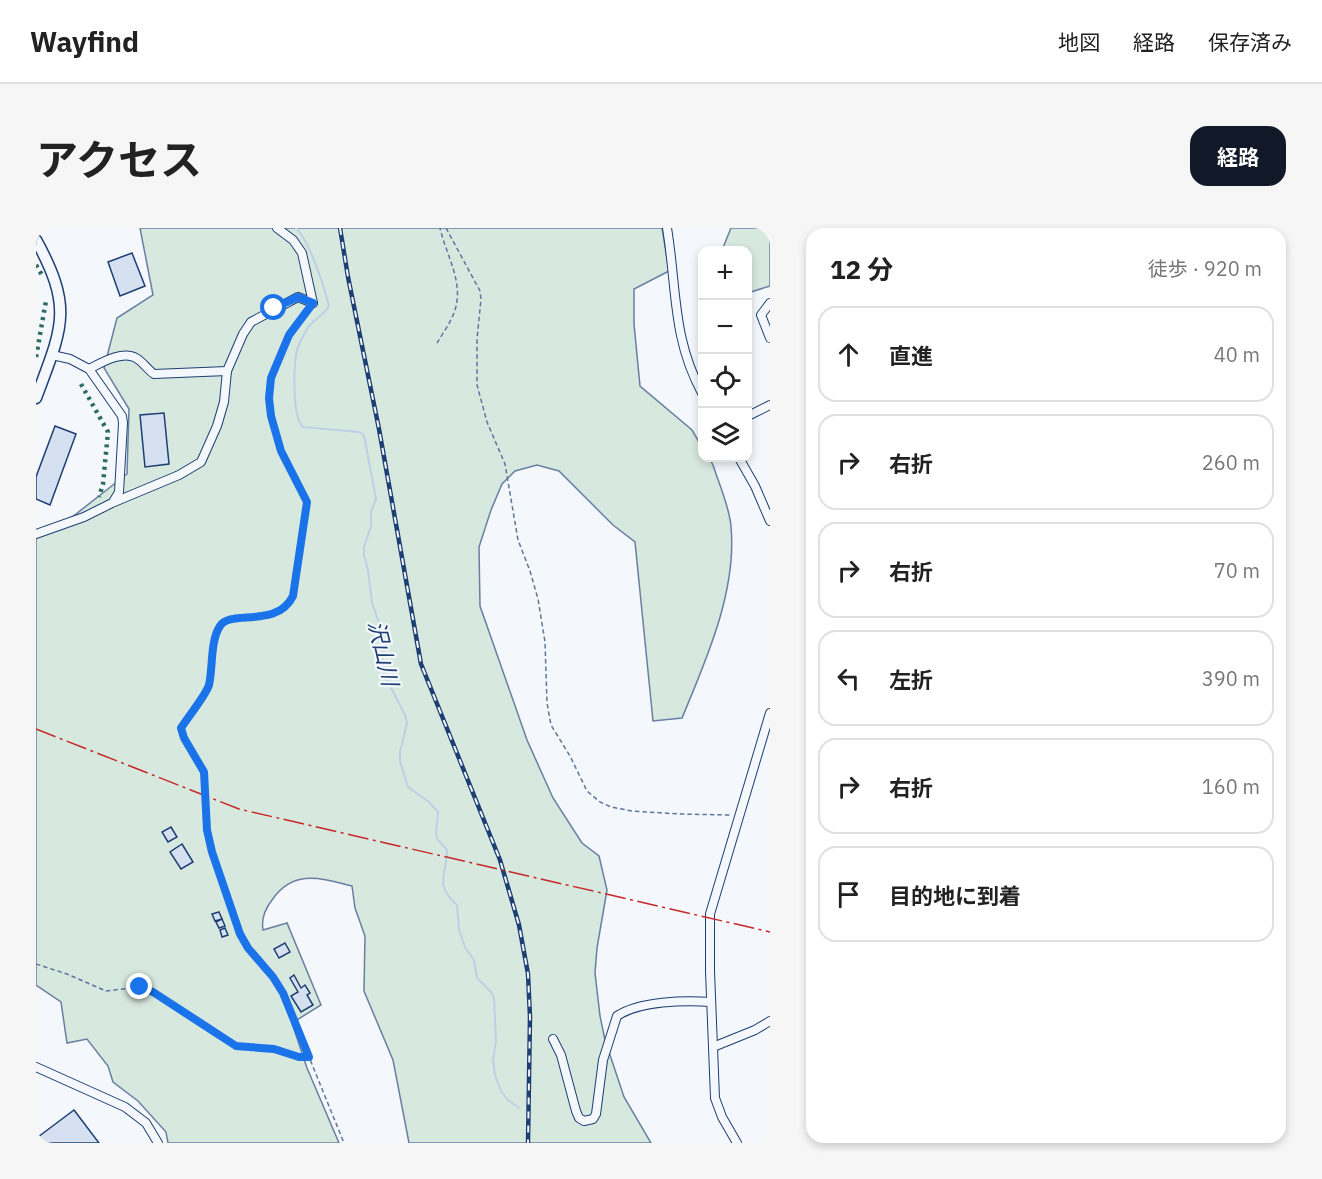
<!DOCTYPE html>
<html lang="ja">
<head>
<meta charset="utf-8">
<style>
	:root { --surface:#fff; --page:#f6f6f6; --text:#222; --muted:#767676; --line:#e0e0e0; --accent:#111827 }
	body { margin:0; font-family:"IBM Plex Sans","Noto Sans JP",sans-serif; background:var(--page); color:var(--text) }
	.controls { position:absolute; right:18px; top:18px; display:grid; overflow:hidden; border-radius:12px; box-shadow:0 3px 9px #0003 }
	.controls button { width:54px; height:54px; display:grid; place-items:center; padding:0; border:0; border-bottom:2px solid var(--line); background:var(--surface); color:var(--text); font:30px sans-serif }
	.stop { position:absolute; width:18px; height:18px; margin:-14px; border:4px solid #1a73e8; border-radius:50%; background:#fff }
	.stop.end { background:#1a73e8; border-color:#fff; box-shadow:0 2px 6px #0008 }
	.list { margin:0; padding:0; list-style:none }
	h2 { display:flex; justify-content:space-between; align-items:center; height:78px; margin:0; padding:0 24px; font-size:26px }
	h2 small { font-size:20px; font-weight:400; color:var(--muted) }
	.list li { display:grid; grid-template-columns:39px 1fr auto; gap:18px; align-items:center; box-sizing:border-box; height:96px; margin:0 12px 12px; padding:0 12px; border:2px solid var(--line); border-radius:18px }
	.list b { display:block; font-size:22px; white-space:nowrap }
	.list em { font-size:20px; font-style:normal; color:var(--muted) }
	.icon { flex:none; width:33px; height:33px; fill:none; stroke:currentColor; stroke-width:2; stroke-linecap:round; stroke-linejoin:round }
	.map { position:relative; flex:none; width:734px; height:915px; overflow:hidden; border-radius:18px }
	header { display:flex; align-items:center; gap:36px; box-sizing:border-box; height:84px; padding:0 30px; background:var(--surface); border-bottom:2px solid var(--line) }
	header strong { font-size:28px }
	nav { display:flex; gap:33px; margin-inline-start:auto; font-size:21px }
	.intro { display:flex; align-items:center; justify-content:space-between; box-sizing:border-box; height:144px; padding:0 36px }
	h1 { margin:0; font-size:42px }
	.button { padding:15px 27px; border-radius:18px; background:var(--accent); color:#fff; font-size:21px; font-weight:700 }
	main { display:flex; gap:36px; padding:0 36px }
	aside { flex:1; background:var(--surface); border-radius:18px; box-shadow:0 3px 9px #0003 }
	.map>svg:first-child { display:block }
	.green { fill:#d7e8df; stroke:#687fa3; stroke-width:1.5 }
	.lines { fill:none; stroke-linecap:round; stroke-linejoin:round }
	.stream { stroke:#bed0e5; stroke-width:2 }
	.building { fill:#d5e0f0; stroke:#1d3f73; stroke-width:1.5 }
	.street-casing { stroke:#1d3f73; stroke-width:10 }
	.secondary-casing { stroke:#1d3f73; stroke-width:13 }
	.path { stroke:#5e769c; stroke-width:1.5; stroke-dasharray:4.5 3; stroke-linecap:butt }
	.street { stroke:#f4f7fb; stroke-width:8 }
	.secondary { stroke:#f4f7fb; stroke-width:10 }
	.rail-casing { stroke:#1d3f73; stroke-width:4.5 }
	.rail { stroke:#f4f7fb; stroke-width:2; stroke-dasharray:7; stroke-linecap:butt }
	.hedge { stroke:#2c6c60; stroke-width:4.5; stroke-dasharray:3 4.5; stroke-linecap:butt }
	.power { stroke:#c62828; stroke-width:1.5; stroke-dasharray:21 4.5 3 4.5; stroke-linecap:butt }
	.route { stroke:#1a73e8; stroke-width:8 }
	.labels { text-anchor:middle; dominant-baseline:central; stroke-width:4.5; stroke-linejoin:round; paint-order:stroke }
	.water-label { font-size:22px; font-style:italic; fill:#1d3f73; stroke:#f4f7fb }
</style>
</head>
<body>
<header>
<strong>Wayfind</strong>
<nav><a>地図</a><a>経路</a><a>保存済み</a></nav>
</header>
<div class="intro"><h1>アクセス</h1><a class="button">経路</a></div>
<main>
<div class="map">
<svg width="734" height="915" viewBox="0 0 734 915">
	<rect width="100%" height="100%" fill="#f4f7fb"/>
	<g class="green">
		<path d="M104,0H626L633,43L598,61V96L604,158L656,202L666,219V230H673L677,237C683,256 694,280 695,299C701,363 670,432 646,490L617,493L599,314L577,297L523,243L501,237L479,243L466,256L455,282L443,319L444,378L491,512L517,570L546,615L563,628L571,662L561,720L559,745L564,788L569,812L588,869L615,915H373L357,832L328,763L329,708L319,680L316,658C284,650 257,641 236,672C229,681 225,690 227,702L251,695L285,777L256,795L271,840L303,915H132L130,904L102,873L77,854L72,838L51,811L31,815L25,774L0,757V306L26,297L91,246L93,181L68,140L81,90L117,67Z"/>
		<polygon points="695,0 734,0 734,58 712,65 712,22 686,22"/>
	</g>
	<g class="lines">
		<path class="stream" d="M260,0C274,14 288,58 293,78C288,88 277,91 271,101C267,108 261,118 260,127C258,141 256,190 267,199L323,204L328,207L340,271L335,284V298L328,319V327L332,342L336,375L349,412L346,437L349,448L369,487L371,495L364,524V534L372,559L393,574L402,584L400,607L402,612L411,622C411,649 397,655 421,677L423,702L429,719L438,732L441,750L455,764L458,770L460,813L457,832L459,847L465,863L472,872L483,880"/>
	</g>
	<g class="building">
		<polygon points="96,25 109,58 84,68 72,34"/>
		<polygon points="128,185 133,236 109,239 104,187"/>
		<polygon points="19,198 40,206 14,277 0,271 0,249"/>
		<polygon points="135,599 141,609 132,614 126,604"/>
		<polygon points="146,616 157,634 145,641 134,624"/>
		<polygon points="183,684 186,691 179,693 176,686"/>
		<polygon points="186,691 189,698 183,700 180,694"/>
		<polygon points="189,700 192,707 186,709 184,702"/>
		<polygon points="249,715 254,724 243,730 238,721"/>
		<polygon points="258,747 265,760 269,757 274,765 271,767 277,777 265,784 255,768 262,764 254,750"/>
		<polygon points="38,882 63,915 0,915 0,906 2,909"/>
	</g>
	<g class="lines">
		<defs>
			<g id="street">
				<polyline points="241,0 257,12 266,25 277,75"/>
				<path d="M631,0C641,60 636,110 666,165"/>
				<polyline points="734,75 725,87 734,110"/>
				<polyline points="16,127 34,131 53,141 86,188 87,195 83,264 77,274"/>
				<path d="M53,141C65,135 86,122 100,130C107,134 111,141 118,146L191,143"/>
				<polyline points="712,188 734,177"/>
				<polyline points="703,230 719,258 734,293"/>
				<polyline points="0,306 48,289 76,275 143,247 165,234 181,198 188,174 191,143 207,106 215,94 262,69 277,75"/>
				<path d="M517,811L525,827L540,883L543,890L548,893L557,891L560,886L567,832L581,788C603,773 649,772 675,774"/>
				<polyline points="677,819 719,802 734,793"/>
				<polyline points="0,839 89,879 110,895 122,915"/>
				<polyline points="701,915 686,889 679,870 674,743 674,686 734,485"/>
			</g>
			<path id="secondary" d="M0,12C38,81 26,100 0,170"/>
		</defs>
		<use href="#street" class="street-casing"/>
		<use href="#secondary" class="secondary-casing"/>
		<g class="path">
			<polyline points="410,0 444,63 445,71 441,111 441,157 451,194 469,236 482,312 494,343 502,371 509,414 511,475 515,497 534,528 551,563 564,574 575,579 596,583 643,586 694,587"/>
			<path d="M271,83L253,107L235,150L233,170L235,188L245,223L271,274L257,368C242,400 205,382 187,394C174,404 177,443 173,457C170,467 152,489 145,500L148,510L168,544L171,602L176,624L204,706L212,720L237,749L247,765L308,915"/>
			<path d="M401,115C407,105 415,94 419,82C428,54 410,27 404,0"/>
			<polyline points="0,736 31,746 70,763 104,759 117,763 200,818 238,821 263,829 272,829"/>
		</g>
		<use href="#street" class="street"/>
		<use href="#secondary" class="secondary"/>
		<defs>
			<polyline id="rail" points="304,0 312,49 343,201 385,436 464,632 483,697 492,746 494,789 492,915"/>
		</defs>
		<use href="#rail" class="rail-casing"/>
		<use href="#rail" class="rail"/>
		<g class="hedge">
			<polyline points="0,37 6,47"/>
			<polyline points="0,129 10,73"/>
			<polyline points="45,156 72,204 67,256 63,269"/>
		</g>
		<polyline class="power" points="0,501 203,581 734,704"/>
	</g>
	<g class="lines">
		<path class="route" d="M104,759L117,764L200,818L238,821L263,829H273L247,765L237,749L212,720L204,706L176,624L171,602L168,544L148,510L145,500C152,489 170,467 173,457C177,440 174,413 184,398C194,381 241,401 257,368L271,274L245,223L235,188L233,170L235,150L253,107L277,75L262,69L238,80"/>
	</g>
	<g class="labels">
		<g class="water-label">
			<text transform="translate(348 425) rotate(77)">沢山川</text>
		</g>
	</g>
</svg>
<div class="controls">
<button>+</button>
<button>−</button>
<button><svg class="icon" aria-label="locate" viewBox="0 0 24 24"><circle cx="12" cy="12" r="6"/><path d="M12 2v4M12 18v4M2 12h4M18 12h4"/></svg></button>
<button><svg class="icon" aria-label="layers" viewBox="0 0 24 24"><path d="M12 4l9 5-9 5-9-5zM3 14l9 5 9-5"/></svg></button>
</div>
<div class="stop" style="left:238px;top:80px"></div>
<div class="stop end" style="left:104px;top:759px"></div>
</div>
<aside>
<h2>12 分<small>徒歩 · 920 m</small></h2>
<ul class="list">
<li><svg class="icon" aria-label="ahead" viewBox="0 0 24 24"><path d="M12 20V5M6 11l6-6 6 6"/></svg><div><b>直進</b></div><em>40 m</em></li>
<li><svg class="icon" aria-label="right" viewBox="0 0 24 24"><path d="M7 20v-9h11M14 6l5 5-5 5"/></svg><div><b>右折</b></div><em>260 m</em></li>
<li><svg class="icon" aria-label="right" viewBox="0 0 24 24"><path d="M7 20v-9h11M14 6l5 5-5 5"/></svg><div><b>右折</b></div><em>70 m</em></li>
<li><svg class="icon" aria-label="left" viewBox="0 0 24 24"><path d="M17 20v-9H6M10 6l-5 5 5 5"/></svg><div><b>左折</b></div><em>390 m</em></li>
<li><svg class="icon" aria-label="right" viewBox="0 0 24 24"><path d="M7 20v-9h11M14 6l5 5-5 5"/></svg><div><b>右折</b></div><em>160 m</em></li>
<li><svg class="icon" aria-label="arrive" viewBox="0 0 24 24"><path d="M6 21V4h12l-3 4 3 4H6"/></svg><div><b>目的地に到着</b></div></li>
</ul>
</aside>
</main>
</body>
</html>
